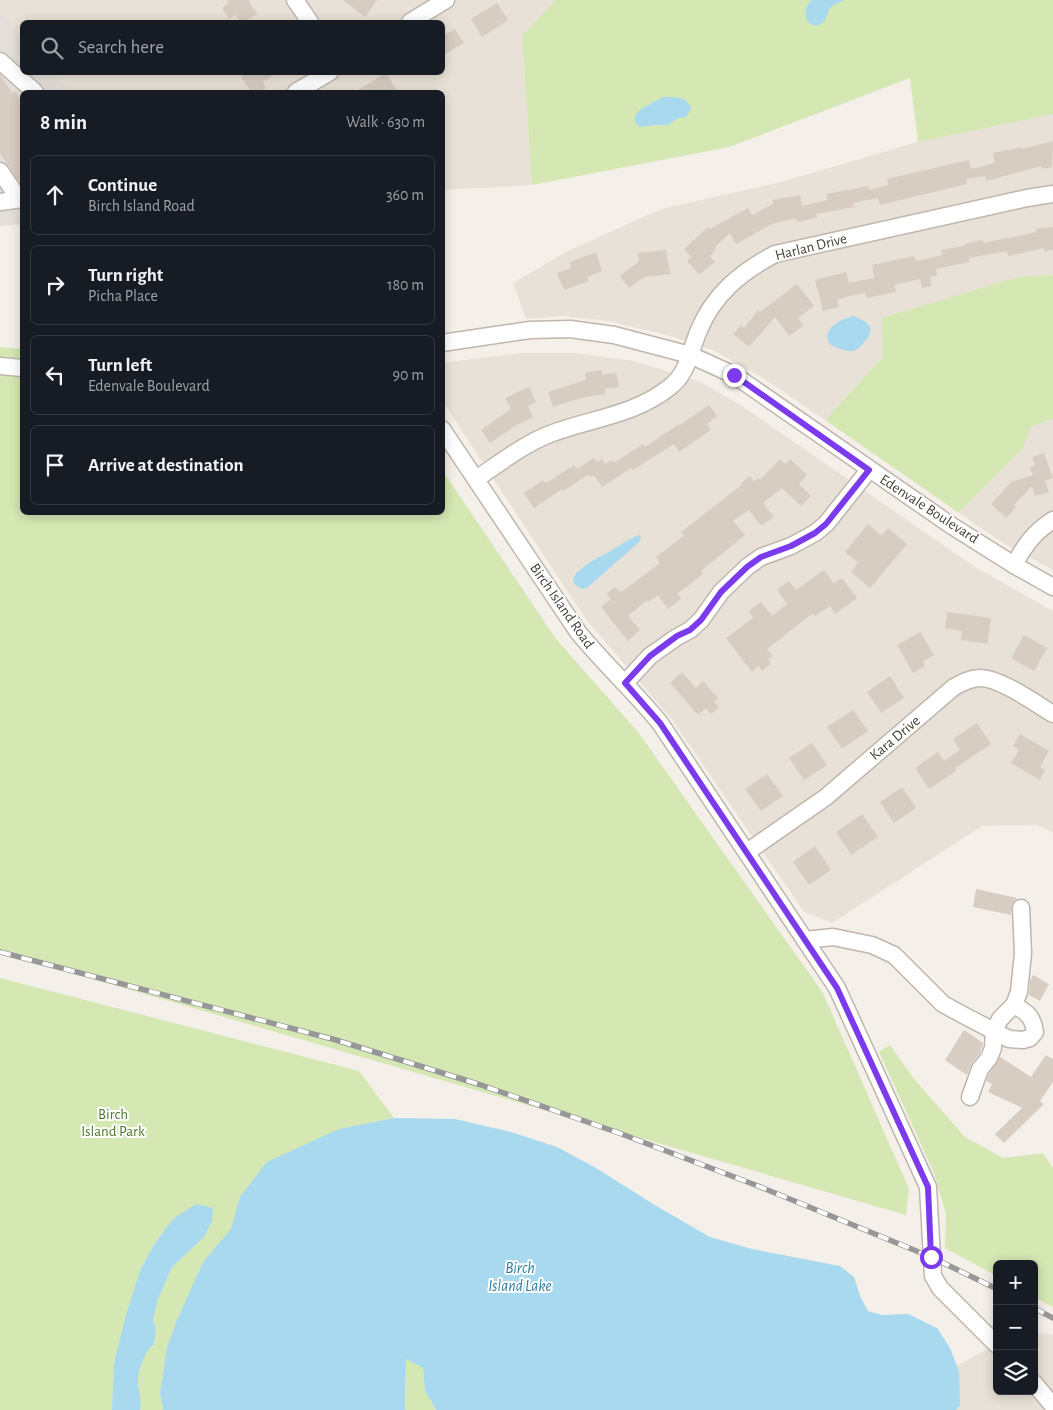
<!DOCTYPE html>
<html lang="en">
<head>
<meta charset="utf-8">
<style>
	:root { --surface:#171b24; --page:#20242c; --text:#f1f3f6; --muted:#9ea1a6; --line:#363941 }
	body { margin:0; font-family:"Alegreya Sans",sans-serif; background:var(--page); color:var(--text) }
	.controls { position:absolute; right:15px; bottom:15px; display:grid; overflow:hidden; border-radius:8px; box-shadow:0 2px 12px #0003 }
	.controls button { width:45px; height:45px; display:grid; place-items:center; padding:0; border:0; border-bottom:1px solid var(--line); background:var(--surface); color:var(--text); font:25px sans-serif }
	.stop { position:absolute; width:15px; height:15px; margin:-11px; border:4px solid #7c3aed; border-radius:50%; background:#fff }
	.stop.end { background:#7c3aed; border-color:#fff; box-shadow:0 1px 5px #0008 }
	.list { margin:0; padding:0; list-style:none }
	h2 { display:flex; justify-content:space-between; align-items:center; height:65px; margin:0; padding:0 20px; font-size:21px }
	h2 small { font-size:16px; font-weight:400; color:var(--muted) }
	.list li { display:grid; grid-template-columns:32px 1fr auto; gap:15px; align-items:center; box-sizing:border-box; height:80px; margin:0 10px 10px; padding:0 10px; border:1px solid var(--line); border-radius:8px }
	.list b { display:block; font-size:19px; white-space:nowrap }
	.list p { margin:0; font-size:16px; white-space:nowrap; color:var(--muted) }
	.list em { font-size:16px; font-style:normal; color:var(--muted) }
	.icon { flex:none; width:28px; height:28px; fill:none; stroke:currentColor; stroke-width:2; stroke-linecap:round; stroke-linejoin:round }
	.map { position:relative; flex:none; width:1053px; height:1410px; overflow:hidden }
	.search { position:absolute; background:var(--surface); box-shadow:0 2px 12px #0003; left:20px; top:20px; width:425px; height:55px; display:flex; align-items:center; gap:12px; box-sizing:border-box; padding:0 18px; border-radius:8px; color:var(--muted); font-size:19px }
	.panel { position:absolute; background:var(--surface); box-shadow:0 2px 12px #0003; left:20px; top:90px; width:425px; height:425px; border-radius:8px }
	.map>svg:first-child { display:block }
	.residential { fill:#e8e1d7 }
	.industrial { fill:#e3deda }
	.green { fill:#d5e7b3 }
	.water { fill:#a8d9ee }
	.building { fill:#d8cdc2 }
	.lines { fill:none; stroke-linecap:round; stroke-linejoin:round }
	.minor-casing { stroke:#bfb6ac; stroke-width:19 }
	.minor { stroke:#fff; stroke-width:16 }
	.rail-casing { stroke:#979797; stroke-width:5.5 }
	.rail { stroke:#fff; stroke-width:4; stroke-dasharray:11; stroke-linecap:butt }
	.route { stroke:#7c3aed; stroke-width:6 }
	.labels { text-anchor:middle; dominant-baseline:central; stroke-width:4; stroke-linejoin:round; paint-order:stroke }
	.street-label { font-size:15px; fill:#474037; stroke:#fff }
	.park-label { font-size:15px; fill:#50782c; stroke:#fff }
	.water-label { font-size:16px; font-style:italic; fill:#307ca0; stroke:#fff }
</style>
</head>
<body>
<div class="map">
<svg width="1053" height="1410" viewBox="0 0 1053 1410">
	<rect width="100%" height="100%" fill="#f4efe9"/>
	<g class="residential">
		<polygon points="0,0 556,0 522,36 532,185 443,190 442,92 71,92 53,73 442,72 442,22 22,22 22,38 0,12"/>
		<polygon points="1053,114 1053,275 1018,277 883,318 883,357 825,420 760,376 713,350 670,336 608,321 563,316 526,319 513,283 568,251 661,209 777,183 918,142"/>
		<polygon points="523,353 575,353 634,361 701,382 742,406 975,567 1053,611 1053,833 1037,825 982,826 832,923 804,912 673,721 585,618 443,402 442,363"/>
		<polygon points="1053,419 1053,570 1006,545 959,513 1023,448 1031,427"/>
		<polygon points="1045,1333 1053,1335 1053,1410 949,1410 959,1383 957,1366 997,1344 997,1391 1034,1391 1034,1334"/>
	</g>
	<polygon class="industrial" points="0,12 22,38 22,72 53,73 71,92 22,92 22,224 0,226"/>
	<g class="green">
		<polygon points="556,0 1053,0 1053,114 918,142 910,78 729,147 532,185 522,36"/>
		<polygon points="1053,275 1053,419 1031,427 1023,448 959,513 825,420 883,357 882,318 1018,277"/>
		<polygon points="0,347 22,349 22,512 442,512 443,471 556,639 638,732 823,993 909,1189 906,1215 0,952"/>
		<path d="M0,978L359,1071L394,1118L339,1129L240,1197L232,1229L203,1262L167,1347L160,1393L163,1410H140C143,1399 137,1389 138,1378C139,1362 149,1344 156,1330L153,1320L158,1299L172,1267L204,1237L173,1219L155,1243L141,1268L114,1363L112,1410H0Z"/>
		<polygon points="890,1045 914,1079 965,1137 1003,1158 1043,1153 1053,1168 1053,1307 1034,1297 1034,1264 997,1264 997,1276 945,1248 946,1214 934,1173 879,1052"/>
		<polygon points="406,1359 423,1368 425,1391 436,1410 405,1410 406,1387"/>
	</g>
	<g class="water">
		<path d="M812,0H845C840,2 834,4 830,8C827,13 826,23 819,25C806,29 800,9 812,0Z"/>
		<path d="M663,97C674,97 688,96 691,109L686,117L678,118L668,125H653L642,127L637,125L635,121V116L641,109Z"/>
		<path d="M854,316L866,322L870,327C871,333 869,337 865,341C862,345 858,350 853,351C847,352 830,347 828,341C823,327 844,318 854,316Z"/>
		<path d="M640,535L641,539L638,543L587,588L583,589C555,579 596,559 605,554C617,548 627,539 640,535Z"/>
		<polygon points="394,1118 455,1119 511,1132 557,1147 596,1168 658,1207 710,1237 752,1249 840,1266 854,1277 861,1298 868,1311 882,1315 908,1314 937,1328 950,1348 959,1371 960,1405 956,1410 436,1410 425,1391 423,1368 406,1359 405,1410 163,1410 160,1393 167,1347 177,1320 203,1262 231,1229 240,1197 267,1162 339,1129"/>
		<path d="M196,1204L213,1208L212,1221L204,1237L172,1267L158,1299L153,1320L156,1330L154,1344C145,1351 139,1367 138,1379C137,1390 143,1399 140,1410H112L114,1363L126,1315L141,1268L155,1243L173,1219Z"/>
	</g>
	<g class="building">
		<polygon points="227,0 248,0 257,14 244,22 241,22 235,14 229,19 222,8 229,3"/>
		<polygon points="343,0 377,0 365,17"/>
		<polygon points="497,3 508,20 482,37 471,19"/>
		<polygon points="455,29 464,43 442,56 442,36"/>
		<polygon points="248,72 278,72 263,82 266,88 258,92 251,92 241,77"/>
		<polygon points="386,73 398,92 355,92"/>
		<polygon points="0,75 12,93 15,91 22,102 22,186 0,153"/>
		<polygon points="1053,141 1052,167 1042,169 1041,166 986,181 985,176 966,179 967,184 880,205 878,198 853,203 854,207 816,214 817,218 797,222 796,218 772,224 736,244 730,233 715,247 716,248 713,251 714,252 710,256 715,262 699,275 687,261 691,257 684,249 708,227 710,229 748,208 752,215 773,204 773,200 800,195 802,206 827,200 826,194 868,186 869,190 888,185 887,179 969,160 971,169 995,163 993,153 1021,147 1021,149"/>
		<polygon points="1053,227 1053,250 1044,251 1044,248 1008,256 1007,251 969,258 969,262 936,269 937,276 930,277 932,286 922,288 920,279 894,285 896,292 867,298 865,293 849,296 837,300 839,307 823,311 815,280 846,272 849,283 874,278 872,265 914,256 916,261 943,255 941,250 964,246 964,244 982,240 983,243 1037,232 1036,229"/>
		<polygon points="666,250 670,274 644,277 629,288 620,276 639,261 638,253"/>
		<polygon points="596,252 602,271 587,277 589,281 564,290 557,273 571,268 570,262"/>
		<polygon points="797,284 814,306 798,318 803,326 789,336 775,317 749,347 733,334 741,325 744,328 758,310 760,312"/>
		<polygon points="601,370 602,375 616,373 619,387 605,389 605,394 581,398 553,407 548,392 586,380 585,373"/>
		<polygon points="529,387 536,402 528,406 533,417 515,426 490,443 481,430 511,409 505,398"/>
		<polygon points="709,405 717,416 707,424 711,430 679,452 674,444 633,470 631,468 602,487 594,475 590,477 588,475 563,491 562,489 534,508 524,493 543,480 546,483 574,465 577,469 594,458 597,462 602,459 605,464 612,460 614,463 643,444 645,447 679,424 680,425"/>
		<polygon points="1044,453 1053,478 1045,481 1049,492 1035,496 1032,486 1014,505 1016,507 1006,518 991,504 1011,482 1033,475 1030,467 1035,466 1032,457"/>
		<polygon points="780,459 785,464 790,459 807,475 799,484 811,496 801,506 782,488 763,503 774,517 761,526 749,510 733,521 745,535 701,571 703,574 677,594 681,599 668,609 658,595 648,602 647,600 628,616 640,630 628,641 601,607 611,599 606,594 615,587 620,592 623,591 660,563 656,557 684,536 681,532 743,484 741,483 750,476 754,481 759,478 760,480"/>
		<polygon points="868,524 881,536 888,528 907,544 870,588 851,572 858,563 845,552"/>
		<polygon points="824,570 834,584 842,578 857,598 835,614 830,606 815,616 813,613 767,649 773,656 768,659 771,664 762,671 758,666 752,672 726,638 753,618 749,611 761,602 772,616 787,604 777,590 789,581 796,590"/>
		<polygon points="947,612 991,618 987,644 961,640 962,631 945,628"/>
		<polygon points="920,632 934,655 923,661 925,666 913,673 897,645"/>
		<polygon points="1024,635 1047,648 1034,671 1011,658"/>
		<polygon points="682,672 696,688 703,681 718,698 714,702 719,707 711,714 706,708 698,715 670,683"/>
		<polygon points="890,676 904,698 881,713 867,692"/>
		<polygon points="853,710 868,731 842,749 827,727"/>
		<polygon points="977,723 991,744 955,768 956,771 929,789 915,768 938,752 944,761 960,750 953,739"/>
		<polygon points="1020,734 1049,751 1040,767 1045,770 1040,780 1011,763 1019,750 1013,746"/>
		<polygon points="812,743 827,765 804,780 789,758"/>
		<polygon points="767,774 783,796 761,811 745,789"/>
		<polygon points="902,787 916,808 894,823 880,802"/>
		<polygon points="862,814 878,837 851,855 836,832"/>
		<polygon points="815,846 831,870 809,885 793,862"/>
		<polygon points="976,889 1017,898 1012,904 1011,915 973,907"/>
		<polygon points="1033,975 1049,984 1040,1001 1029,995 1030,981"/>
		<polygon points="964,1030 983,1043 980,1053 972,1063 967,1075 945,1060"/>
		<polygon points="1046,1055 1053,1059 1053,1082 1040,1101 1044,1104 1004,1143 995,1134 1022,1108 988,1092 992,1084 986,1081 989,1074 1000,1057 1031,1077"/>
	</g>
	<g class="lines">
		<defs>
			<g id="minor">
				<polyline points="295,0 310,22"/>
				<polyline points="410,22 446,0"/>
				<polyline points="0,61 35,92"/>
				<polyline points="296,92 330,72"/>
				<polyline points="0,171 19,199"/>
				<polyline points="0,202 22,199"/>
				<polyline points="442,343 530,330 570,329 614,335 690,355 734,375 952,526 1014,565 1053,587"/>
				<polyline points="0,366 22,368"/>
				<path d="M442,429L578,632C604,664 634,691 660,723L837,988L928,1187L933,1276L940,1288L997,1345"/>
				<path d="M476,479C500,463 524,444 550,434C592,418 633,416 670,387C688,373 690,351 699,330C714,294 741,272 775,254L1027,198L1053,194"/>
				<path d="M1014,565C1025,545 1034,532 1053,520"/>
				<polyline points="625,683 650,656 677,637 690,630 701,620 721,592 747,567 761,557 791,546 815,533 826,524 869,470"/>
				<path d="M747,852L826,797L954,687C962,683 970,678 980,678C1000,678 1035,703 1053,714"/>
				<path d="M805,940L833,937L872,945L894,955L943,1004L965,1016L1009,1039L1023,1040L1030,1038L1035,1032C1033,1017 1027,1012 1014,1005"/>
				<polyline points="970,1097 980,1069 989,1058 993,1048 994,1031 1000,1019 1014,1005 1019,992 1023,953 1021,908"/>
				<polyline points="1034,1383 1053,1406"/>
			</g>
		</defs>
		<use href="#minor" class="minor-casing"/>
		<use href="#minor" class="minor"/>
		<defs>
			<g id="rail">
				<polyline points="0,952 336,1040 478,1084 619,1133 758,1186 931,1257 997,1289"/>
				<polyline points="1034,1308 1053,1318"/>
			</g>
		</defs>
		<use href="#rail" class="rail-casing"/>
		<use href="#rail" class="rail"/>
	</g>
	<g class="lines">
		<polyline class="route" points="734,375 869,470 826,524 815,533 791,546 761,557 747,567 721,592 701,620 690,630 677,636 650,656 625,683 660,723 837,988 928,1187 931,1257"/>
	</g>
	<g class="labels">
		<g class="street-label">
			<text transform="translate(811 247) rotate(-14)">Harlan Drive</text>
			<text transform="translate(929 509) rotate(33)">Edenvale Boulevard</text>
			<text transform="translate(562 606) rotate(55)">Birch Island Road</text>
			<text transform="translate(895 738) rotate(-40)">Kara Drive</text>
		</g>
		<g class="park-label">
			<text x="113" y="1114">Birch<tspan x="113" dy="17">Island Park</tspan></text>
		</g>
		<g class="water-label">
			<text x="520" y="1268">Birch<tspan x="520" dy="18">Island Lake</tspan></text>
		</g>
	</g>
</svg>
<div class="controls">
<button>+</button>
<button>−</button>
<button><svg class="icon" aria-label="layers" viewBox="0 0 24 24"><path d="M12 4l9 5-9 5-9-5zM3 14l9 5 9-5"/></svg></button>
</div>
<div class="stop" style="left:931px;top:1257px"></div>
<div class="stop end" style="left:734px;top:375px"></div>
<div class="search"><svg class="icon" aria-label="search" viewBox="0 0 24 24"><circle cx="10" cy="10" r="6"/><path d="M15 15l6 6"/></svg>Search here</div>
<section class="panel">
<h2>8 min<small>Walk · 630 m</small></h2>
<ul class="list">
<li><svg class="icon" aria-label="ahead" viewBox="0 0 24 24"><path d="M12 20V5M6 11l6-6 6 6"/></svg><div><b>Continue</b><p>Birch Island Road</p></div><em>360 m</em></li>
<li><svg class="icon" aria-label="right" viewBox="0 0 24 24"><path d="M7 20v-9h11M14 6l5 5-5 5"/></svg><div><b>Turn right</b><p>Picha Place</p></div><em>180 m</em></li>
<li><svg class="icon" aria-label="left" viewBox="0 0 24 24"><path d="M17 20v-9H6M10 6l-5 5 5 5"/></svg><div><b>Turn left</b><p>Edenvale Boulevard</p></div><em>90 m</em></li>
<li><svg class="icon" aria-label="arrive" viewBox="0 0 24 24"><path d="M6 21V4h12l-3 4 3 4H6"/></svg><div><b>Arrive at destination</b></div></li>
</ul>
</section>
</div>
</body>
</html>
